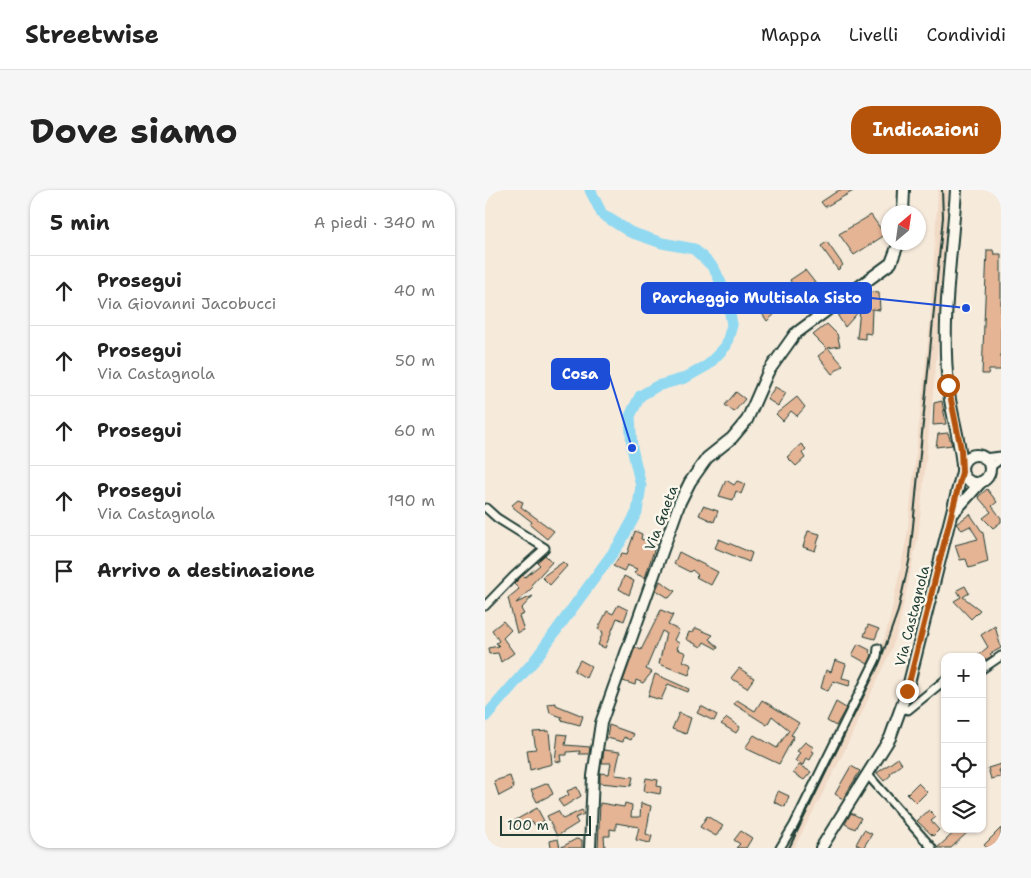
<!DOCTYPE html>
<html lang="it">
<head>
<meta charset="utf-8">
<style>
	:root { --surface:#fff; --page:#f6f6f6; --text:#222; --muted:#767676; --line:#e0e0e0; --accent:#b45309 }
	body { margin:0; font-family:"Shantell Sans",sans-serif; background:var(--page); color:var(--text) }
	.controls { position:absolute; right:15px; bottom:15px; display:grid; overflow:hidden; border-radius:10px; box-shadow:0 1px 4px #0004 }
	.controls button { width:45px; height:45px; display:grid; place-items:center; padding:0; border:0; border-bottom:1px solid var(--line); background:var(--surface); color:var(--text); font:25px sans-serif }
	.compass { position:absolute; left:396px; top:15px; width:45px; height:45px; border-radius:50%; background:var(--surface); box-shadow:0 1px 4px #0004; rotate:29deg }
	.scale { position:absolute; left:15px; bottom:12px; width:91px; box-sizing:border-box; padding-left:5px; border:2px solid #1f3d34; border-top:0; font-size:14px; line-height:18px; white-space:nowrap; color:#1f3d34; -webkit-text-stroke:4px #fbf7ec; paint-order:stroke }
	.stop { position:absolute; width:15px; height:15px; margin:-11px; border:4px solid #b45309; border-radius:50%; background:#fff }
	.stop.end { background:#b45309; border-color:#fff; box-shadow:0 1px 5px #0008 }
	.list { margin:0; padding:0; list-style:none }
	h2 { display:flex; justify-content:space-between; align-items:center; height:65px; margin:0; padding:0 20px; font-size:21px }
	h2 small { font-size:16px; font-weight:400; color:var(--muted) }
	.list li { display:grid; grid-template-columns:32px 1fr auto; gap:15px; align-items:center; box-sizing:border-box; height:70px; padding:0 20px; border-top:1px solid var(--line) }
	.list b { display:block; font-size:19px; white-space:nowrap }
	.list p { margin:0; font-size:16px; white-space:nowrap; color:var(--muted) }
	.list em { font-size:16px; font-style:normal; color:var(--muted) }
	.icon { flex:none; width:28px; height:28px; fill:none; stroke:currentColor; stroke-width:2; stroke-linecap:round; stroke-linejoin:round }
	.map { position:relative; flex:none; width:516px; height:658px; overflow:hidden; border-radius:20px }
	header { display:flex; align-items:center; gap:30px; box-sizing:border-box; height:70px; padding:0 25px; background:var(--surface); border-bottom:1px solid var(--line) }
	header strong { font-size:24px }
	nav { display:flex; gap:28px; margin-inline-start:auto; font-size:18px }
	.intro { display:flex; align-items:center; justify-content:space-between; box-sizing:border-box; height:120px; padding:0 30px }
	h1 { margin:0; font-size:35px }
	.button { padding:12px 22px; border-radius:20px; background:var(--accent); color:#fff; font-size:18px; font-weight:700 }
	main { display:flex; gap:30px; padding:0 30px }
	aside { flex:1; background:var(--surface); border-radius:20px; box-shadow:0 1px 4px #0004 }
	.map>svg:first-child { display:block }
	.built { fill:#f1dac6 }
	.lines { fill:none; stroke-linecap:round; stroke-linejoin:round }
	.river { stroke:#90d9f1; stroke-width:11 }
	.building { fill:#e4b495; stroke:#1f3d34 }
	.street-casing { stroke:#1f3d34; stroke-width:11 }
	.secondary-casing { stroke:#1f3d34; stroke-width:14 }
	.street { stroke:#fbf7ec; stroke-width:7 }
	.secondary { stroke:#fbf7ec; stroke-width:10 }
	.rail { stroke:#1f3d34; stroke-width:2 }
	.route { stroke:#b45309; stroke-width:6 }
	.labels { text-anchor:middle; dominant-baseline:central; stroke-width:5; stroke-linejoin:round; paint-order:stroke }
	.street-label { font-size:14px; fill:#1f3d34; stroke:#fbf7ec }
	.leader { fill:none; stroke:#1d4ed8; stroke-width:2 }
	.callout-dot { fill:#1d4ed8; stroke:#fbf7ec; stroke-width:2 }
	.callout { fill:#1d4ed8; stroke:#1d4ed8; stroke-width:2 }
	.callout-label { font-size:15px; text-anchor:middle; font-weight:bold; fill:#fff }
</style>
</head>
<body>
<header>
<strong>Streetwise</strong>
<nav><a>Mappa</a><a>Livelli</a><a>Condividi</a></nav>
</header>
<div class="intro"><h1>Dove siamo</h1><a class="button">Indicazioni</a></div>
<main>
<aside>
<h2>5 min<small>A piedi · 340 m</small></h2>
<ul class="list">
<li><svg class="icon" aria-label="ahead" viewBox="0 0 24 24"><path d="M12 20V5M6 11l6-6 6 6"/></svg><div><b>Prosegui</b><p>Via Giovanni Jacobucci</p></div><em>40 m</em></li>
<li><svg class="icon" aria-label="ahead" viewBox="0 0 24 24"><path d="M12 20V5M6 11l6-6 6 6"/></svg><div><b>Prosegui</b><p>Via Castagnola</p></div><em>50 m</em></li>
<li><svg class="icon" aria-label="ahead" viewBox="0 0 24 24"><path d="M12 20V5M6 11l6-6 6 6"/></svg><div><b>Prosegui</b></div><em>60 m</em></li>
<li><svg class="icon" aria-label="ahead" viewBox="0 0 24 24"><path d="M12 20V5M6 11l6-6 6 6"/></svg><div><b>Prosegui</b><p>Via Castagnola</p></div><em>190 m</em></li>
<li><svg class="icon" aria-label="arrive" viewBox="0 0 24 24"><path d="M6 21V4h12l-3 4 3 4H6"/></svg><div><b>Arrivo a destinazione</b></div></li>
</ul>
</aside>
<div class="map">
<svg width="516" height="658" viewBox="0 0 516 658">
	<rect width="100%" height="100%" fill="#f6eadb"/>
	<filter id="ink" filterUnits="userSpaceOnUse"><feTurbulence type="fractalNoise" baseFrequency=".02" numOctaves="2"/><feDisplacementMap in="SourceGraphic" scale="10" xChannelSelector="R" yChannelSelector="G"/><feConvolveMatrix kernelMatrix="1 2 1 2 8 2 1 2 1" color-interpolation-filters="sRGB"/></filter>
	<g filter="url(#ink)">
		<polygon class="built" points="453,0 463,0 455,134 433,347 414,436 407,458 355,570 309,658 301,658 394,464 404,433 422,346 445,133"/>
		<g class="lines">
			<polyline class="river" points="0,527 49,471 135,353 152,322 156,296 147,258 145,226 155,206 172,196 200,188 223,175 241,156 247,135 242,106 229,78 209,59 177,53 145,42 117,24 105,0"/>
		</g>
		<g class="building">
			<polygon points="354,0 370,0 340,17 336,12"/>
			<polygon points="386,25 400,45 369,65 354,44"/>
			<polygon points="342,52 358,75 353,80 336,56"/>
			<polygon points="502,60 508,60 509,64 516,64 516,180 504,180 503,184 497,184"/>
			<polygon points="320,80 331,94 314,107 305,90"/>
			<polygon points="382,102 394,103 395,120 387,119 386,144 380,143 380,149 372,148 375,120 360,137 353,126 375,108 382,118"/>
			<polygon points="279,108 291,123 282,131 270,113"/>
			<polygon points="342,134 352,144 355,156 343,158 358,175 347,184 333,166 342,159 328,145"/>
			<polygon points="290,197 301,203 293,216 282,209"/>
			<polygon points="251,202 260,209 249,222 240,215"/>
			<polygon points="312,207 320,217 312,226 306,221 298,231 291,224"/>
			<polygon points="457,211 461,234 448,235 449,213"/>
			<polygon points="463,243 467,255 451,257 453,244"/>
			<polygon points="316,254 321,259 317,263 320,268 311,276 302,267"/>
			<polygon points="241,290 249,295 252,291 260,294 256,304 251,301 248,310 234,306"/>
			<polygon points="502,299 512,312 507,316 516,328 516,332 508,338 498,328 506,322 493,307"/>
			<polygon points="33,310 38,312 36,317 69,341 62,349 45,335 47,332 29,318 27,315"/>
			<polygon points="218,316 233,321 229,332 214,325"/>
			<polygon points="485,324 498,343 503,372 484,378 481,369 475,370 470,355 493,349 485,336 477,340 471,334"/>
			<polygon points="150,341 157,344 156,349 171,354 160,388 149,383 152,379 142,375 139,381 128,376 137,363 142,364"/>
			<polygon points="323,341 335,344 330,361 318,357"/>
			<polygon points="234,349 267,363 264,372 230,358"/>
			<polygon points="194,362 233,382 226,395 211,387 213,385 207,380 205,382 189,374"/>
			<polygon points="60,365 67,372 46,395 48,397 31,413 48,406 36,419 39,424 34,426 39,440 32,443 23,408 34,399 29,394 38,385 40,387 55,375 52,372"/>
			<polygon points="78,372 82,376 65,395 57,387"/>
			<polygon points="139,386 149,391 144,405 134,399"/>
			<polygon points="175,391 190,401 184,408 171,400"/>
			<polygon points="480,396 484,403 478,407 495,420 486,429 469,411 476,407 472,400"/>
			<polygon points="133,415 143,420 139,431 132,428 120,458 113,455 118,442 113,439 122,421 128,424"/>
			<polygon points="176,420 188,425 183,435 194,440 189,450 194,453 192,459 201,463 198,471 207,475 204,485 174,474 181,443 177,441 161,479 167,482 158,493 151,490 150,495 138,491 150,457 156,460"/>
			<polygon points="18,431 26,440 18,448 29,463 16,472 13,463 4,464 3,458 14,456 11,453 14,451 7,440"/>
			<polygon points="383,435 394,439 390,449 379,446"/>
			<polygon points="510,436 516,458 505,464 507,466 497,472 497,467 491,467 503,457 496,445"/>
			<polygon points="211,438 228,445 224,449 233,457 232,459 219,452 216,457 201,449 204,442 207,443"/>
			<polygon points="373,454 385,460 384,462 387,465 383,474 367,465"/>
			<polygon points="95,470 106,476 101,488 89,481"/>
			<polygon points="350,470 361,474 357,488 366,490 364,496 348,491 343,501 336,498 341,480 346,482"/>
			<polygon points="254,478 269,488 262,498 246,488"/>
			<polygon points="170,484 204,499 203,502 183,494 176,510 163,506"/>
			<polygon points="252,510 270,521 277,510 314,533 306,545 309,546 294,574 260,558 269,545 292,558 304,540 287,526 282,535 249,514"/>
			<polygon points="351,512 361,518 351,536 342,531"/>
			<polygon points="71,513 71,515 98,526 95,535 76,530 77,527 65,523 63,514"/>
			<polygon points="216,516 232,525 229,531 212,523"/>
			<polygon points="194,523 206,528 201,544 187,539"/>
			<polygon points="242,528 255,537 251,543 236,534"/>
			<polygon points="124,535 149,544 146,550 139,547 138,552 122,548"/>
			<polygon points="64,541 67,574 45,580 42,560 51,559 48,542"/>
			<polygon points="73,544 82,545 80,555 105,557 104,564 94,564 95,561 82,562 82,565 75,565 76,572 70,571"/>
			<polygon points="320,552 328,557 327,561 329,562 325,570 321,568 318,575 310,571 315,563 312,561"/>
			<polygon points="119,560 135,562 130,585 148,587 146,596 115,593 115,583 124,584 126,573 117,573"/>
			<polygon points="413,568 417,574 405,583 406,585 399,591 392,583"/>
			<polygon points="516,574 516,580 514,580 516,587 506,589 503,578"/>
			<polygon points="314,575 326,582 319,590 308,583"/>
			<polygon points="366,576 375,581 358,609 350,604"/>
			<polygon points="25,586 29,598 14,606 9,591"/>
			<polygon points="161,588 173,590 172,596 176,597 175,604 159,601"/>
			<polygon points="63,593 68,604 52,612 46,600"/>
			<polygon points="433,593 442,602 431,613 422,604"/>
			<polygon points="92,597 96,606 78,617 73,610 84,605 82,601"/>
			<polygon points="293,601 304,606 300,617 289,612"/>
			<polygon points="115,613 139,617 140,613 147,615 146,627 155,627 156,613 166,616 161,644 167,646 165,653 151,650 154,637 131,633 131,640 125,639 125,646 119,646 120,658 113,658"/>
			<polygon points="52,618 59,631 50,635 47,632 33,639 29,631"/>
			<polygon points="97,620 99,624 90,628 93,633 72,646 62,626 73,621 78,629"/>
			<polygon points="444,620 451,627 446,631 454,640 448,646 432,631"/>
			<polygon points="366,623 376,628 370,639 360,634"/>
			<polygon points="222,626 238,636 231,646 215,637"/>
			<polygon points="516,638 516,649 507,658 502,658 499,655"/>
			<polygon points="473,639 486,639 466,658 452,658"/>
			<polygon points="379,640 387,644 378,658 371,654"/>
			<polygon points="256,641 267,648 261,658 251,658 255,654 249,650"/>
			<polygon points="73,649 75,658 91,649 97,650 97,658 66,658 65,651"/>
		</g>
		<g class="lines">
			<defs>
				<g id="street">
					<polyline points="498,268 516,266"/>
					<polyline points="504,282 508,275 516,269"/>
					<polyline points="0,416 29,386 60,358 12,328 1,318"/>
					<polyline points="497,479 516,466"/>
					<polyline points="416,518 423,520 460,490"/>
					<polyline points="382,584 447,658"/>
					<polyline points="295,658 309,635 392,467 393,458"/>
				</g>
				<g id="secondary">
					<path d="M471,0C467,64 456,129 463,194C465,221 475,248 477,276"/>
					<polyline points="418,22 419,0"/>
					<circle cx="491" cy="279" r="14"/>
					<polyline points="470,321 496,292"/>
					<polyline points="105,658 108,586 116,533 195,312 205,292 222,268 247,248 262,230 283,182 310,144 406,73 414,52"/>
					<polyline points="336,658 405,548 422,501 477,282"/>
				</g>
			</defs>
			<use href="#street" class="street-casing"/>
			<use href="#secondary" class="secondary-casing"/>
			<use href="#street" class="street"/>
			<use href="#secondary" class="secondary"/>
			<polyline class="rail" points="304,658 394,474 413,421 425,367 458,27 457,0"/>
		</g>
	</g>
	<g class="lines" filter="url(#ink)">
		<polyline class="route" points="422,501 477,282 476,259 463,195"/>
	</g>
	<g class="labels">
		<g class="street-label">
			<text transform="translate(176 328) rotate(-69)">Via Gaeta</text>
			<text transform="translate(427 426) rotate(-76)">Via Castagnola</text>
		</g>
	</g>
	<path class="leader" d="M481 118L386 108M147 258L124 184"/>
	<g class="callout-dot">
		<circle cx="481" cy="118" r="5"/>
		<circle cx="147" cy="258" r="5"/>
	</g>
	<g class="callout">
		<rect x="157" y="93" width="229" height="30" rx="5"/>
		<rect x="67" y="169" width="57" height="30" rx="5"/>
	</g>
	<g class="callout-label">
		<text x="272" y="113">Parcheggio Multisala Sisto</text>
		<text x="95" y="189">Cosa</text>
	</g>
</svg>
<div class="controls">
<button>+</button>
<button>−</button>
<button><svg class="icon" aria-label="locate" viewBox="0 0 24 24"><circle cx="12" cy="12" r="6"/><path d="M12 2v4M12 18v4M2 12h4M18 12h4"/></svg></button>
<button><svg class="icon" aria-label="layers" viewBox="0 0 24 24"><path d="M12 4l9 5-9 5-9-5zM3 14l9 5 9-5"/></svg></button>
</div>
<svg class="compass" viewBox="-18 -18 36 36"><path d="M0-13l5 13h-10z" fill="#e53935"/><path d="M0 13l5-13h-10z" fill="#767676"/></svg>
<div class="scale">100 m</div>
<div class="stop" style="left:463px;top:195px"></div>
<div class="stop end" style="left:422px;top:501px"></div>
</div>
</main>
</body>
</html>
